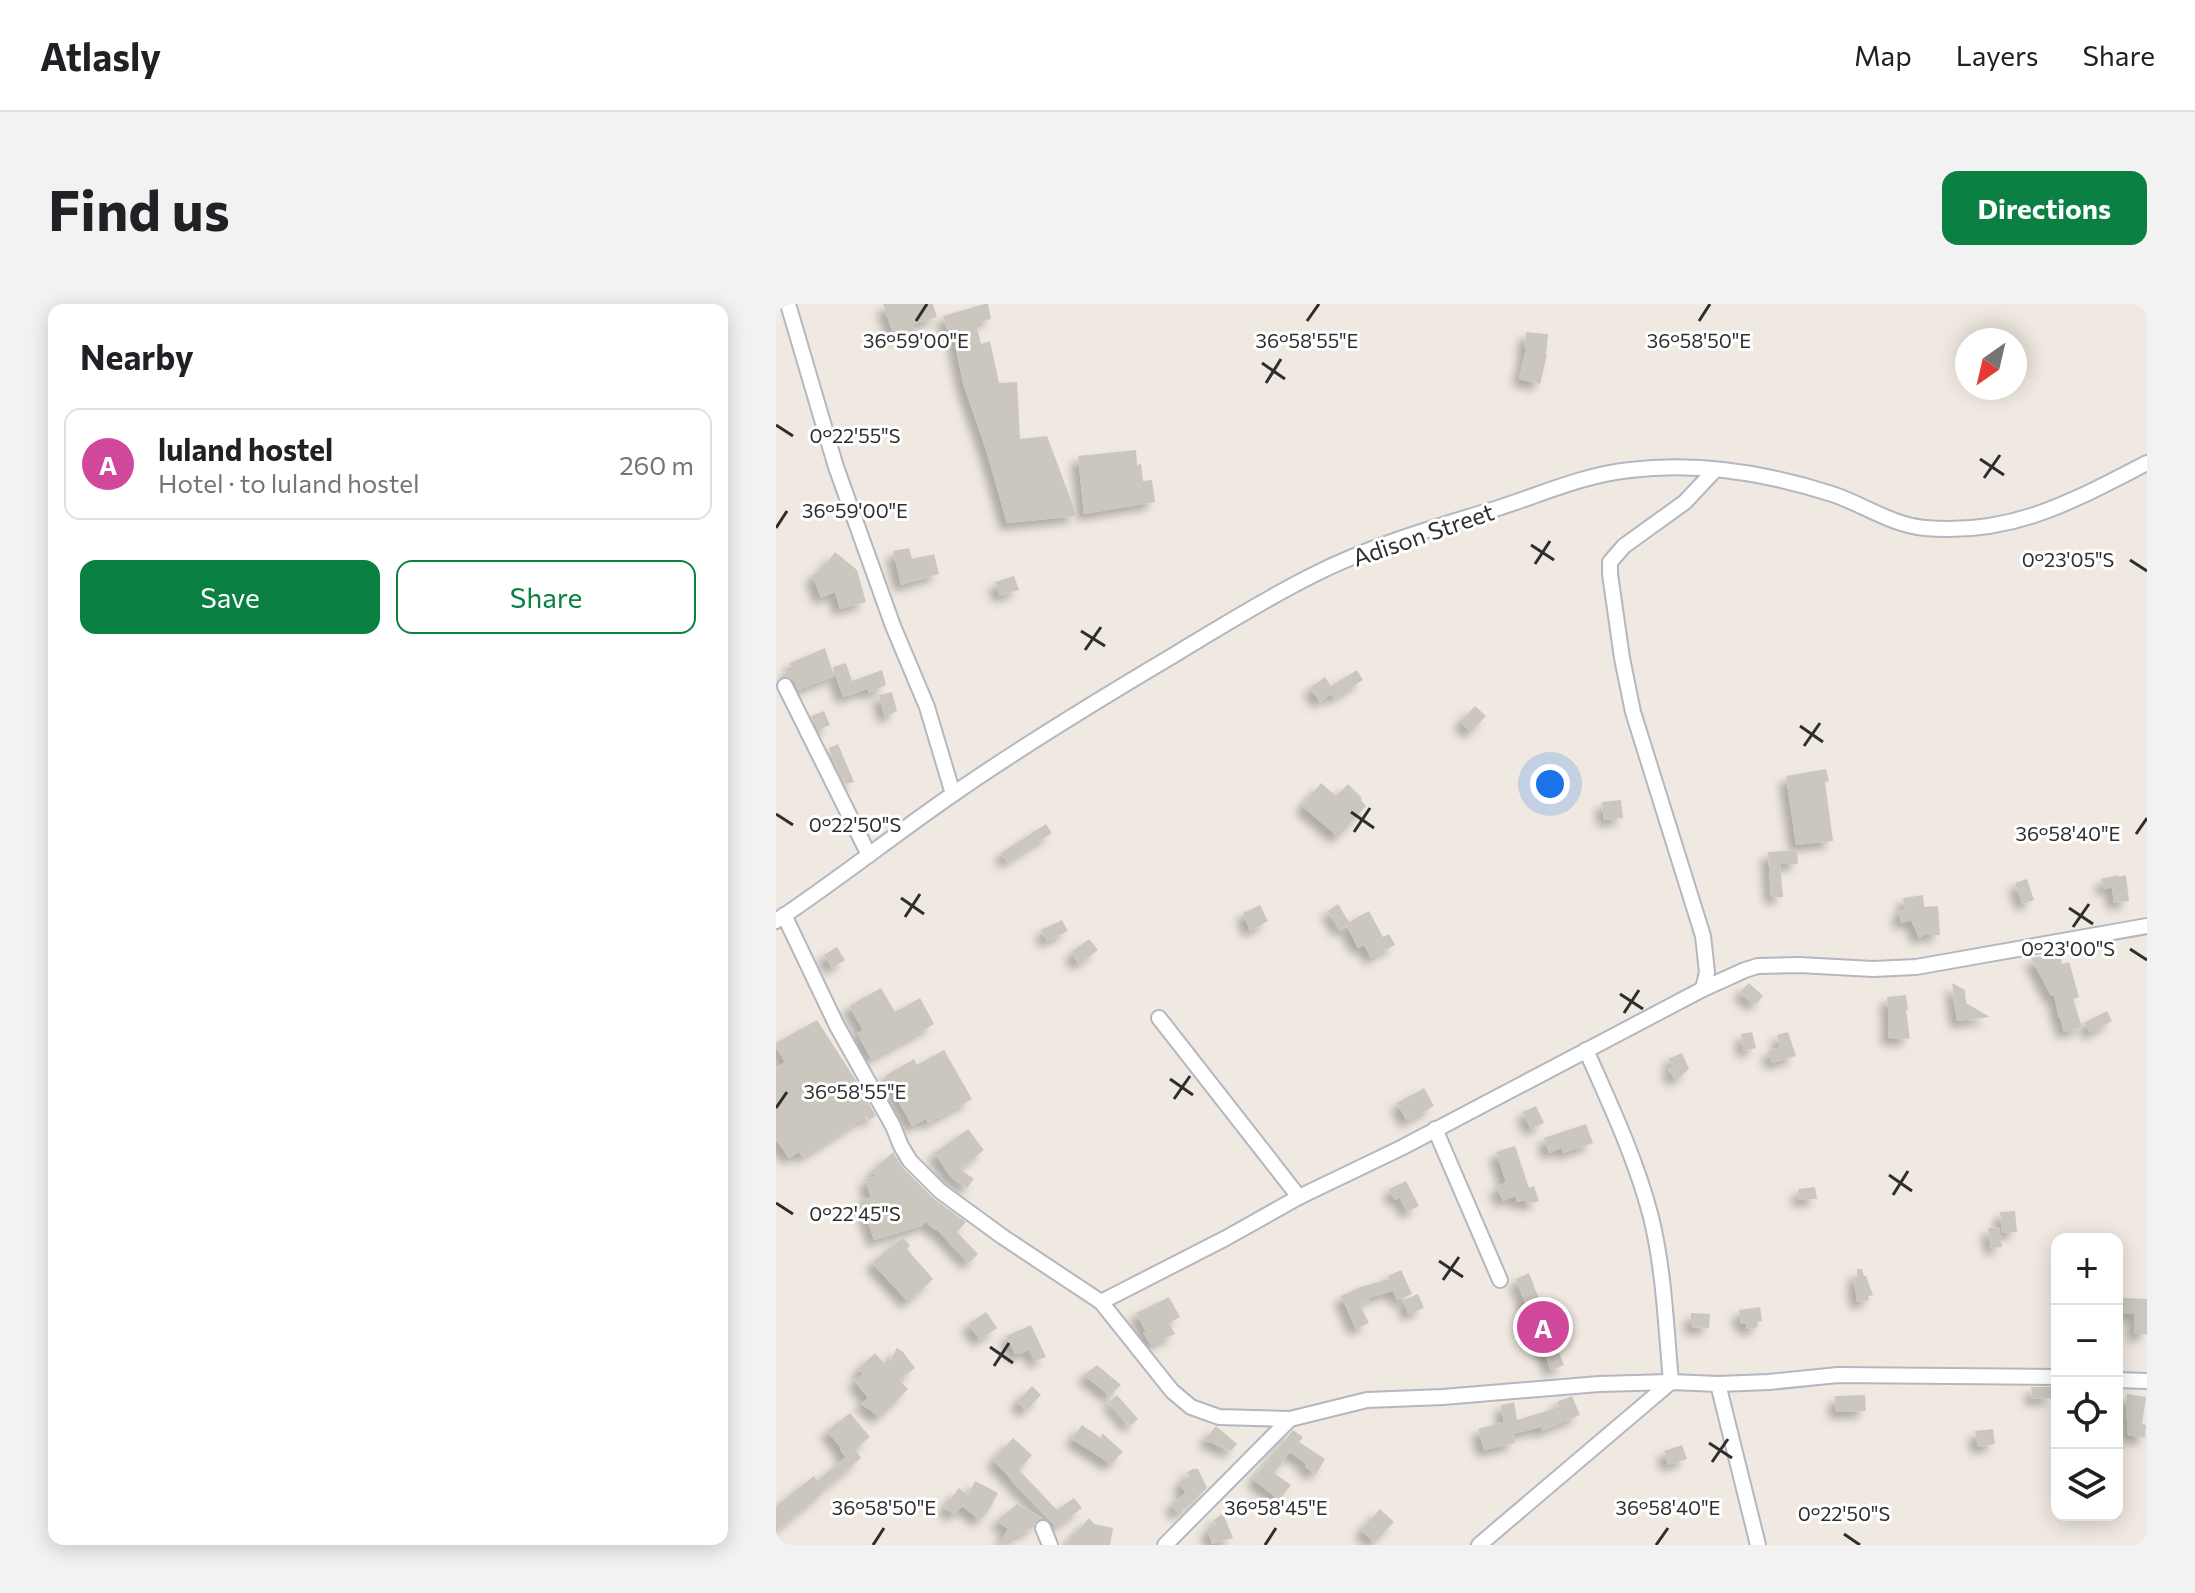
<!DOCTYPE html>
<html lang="en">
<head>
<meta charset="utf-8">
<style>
	:root { --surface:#fff; --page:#f2f2f2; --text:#202124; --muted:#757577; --line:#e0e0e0; --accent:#0b8043 }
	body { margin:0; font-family:Commissioner,sans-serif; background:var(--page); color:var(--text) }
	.controls { position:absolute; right:24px; bottom:24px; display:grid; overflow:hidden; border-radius:16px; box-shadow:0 4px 20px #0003 }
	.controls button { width:72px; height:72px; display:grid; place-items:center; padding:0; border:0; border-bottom:2px solid var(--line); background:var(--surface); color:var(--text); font:40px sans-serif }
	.compass { position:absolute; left:1179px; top:24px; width:72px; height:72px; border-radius:50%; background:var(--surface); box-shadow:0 4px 20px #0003; rotate:214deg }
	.you { position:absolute; left:774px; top:480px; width:28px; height:28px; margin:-20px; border:6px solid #fff; border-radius:50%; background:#1a73e8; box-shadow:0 0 0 12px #1a73e833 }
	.badge { display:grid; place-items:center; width:52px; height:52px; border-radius:50%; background:var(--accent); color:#fff; font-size:26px; font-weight:700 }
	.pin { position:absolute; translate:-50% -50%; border:4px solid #fff; box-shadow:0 2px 8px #0006 }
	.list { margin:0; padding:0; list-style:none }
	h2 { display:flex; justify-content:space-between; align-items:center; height:104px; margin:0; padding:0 32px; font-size:34px }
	h2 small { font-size:26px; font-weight:400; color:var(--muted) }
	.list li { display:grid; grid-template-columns:52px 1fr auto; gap:24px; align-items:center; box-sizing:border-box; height:112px; margin:0 16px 16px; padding:0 16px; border:2px solid var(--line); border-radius:16px }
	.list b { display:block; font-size:30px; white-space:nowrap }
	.list p { margin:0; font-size:26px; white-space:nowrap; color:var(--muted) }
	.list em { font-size:26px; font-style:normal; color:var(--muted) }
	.actions { display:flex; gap:16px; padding:24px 32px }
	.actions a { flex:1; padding:18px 0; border:2px solid var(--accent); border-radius:16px; text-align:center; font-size:28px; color:var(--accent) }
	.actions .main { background:var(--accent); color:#fff }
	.icon { flex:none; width:44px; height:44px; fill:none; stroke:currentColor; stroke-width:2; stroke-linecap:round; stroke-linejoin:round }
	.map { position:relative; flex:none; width:1371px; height:1241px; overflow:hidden; border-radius:16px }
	header { display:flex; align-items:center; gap:48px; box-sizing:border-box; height:112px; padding:0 40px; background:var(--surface); border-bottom:2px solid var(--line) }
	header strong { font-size:38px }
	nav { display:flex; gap:44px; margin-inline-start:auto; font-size:28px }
	.intro { display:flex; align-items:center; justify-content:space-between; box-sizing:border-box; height:192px; padding:0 48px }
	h1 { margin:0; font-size:56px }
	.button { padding:20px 36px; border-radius:16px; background:var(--accent); color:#fff; font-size:28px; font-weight:700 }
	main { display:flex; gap:48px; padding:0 48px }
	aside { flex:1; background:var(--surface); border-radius:16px; box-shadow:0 4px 20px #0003 }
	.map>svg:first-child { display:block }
	.building { fill:#cbc7bf; filter:url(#shadow) }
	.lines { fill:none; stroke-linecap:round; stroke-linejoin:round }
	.minor-casing { stroke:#b4b7c1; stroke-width:18 }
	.minor { stroke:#fff; stroke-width:14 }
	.ticks { fill:none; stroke:#2e2e2e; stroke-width:3 }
	.labels { text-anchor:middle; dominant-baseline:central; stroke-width:6; stroke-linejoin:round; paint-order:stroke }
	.street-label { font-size:24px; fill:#2e2e2e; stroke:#fff }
	.ticks-label { font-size:20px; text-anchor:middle; fill:#2e2e2e; stroke:#fff; stroke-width:6; stroke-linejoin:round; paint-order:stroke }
</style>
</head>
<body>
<header>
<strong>Atlasly</strong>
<nav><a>Map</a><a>Layers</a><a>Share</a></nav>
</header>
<div class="intro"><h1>Find us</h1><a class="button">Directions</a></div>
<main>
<aside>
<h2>Nearby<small></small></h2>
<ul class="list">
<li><span class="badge" style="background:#d1479c">A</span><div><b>luland hostel</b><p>Hotel · to luland hostel</p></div><em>260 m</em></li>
</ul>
<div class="actions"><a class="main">Save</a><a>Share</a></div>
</aside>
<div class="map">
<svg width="1371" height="1241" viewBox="0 0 1371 1241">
	<defs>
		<filter id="shadow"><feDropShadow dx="-7" dy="7" stdDeviation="4" flood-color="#0004"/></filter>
	</defs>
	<rect width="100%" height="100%" fill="#efe9e1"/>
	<g class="building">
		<polygon points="107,0 157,0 161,13 137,21 139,27 118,33"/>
		<polygon points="208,0 212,0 215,15 200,19 205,40 214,37 223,79 241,78 244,135 271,132 301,212 231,219 211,149 187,79 176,25 171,26 167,12"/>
		<polygon points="750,28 772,30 770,50 771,51 764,80 743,75 750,44 748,44"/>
		<polygon points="360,146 361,161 365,160 367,177 376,176 379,198 308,210 302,152"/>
		<polygon points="133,244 136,255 158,250 163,270 125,281 117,247"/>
		<polygon points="59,248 81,266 90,298 64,305 59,288 45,294 36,271 45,266"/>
		<polygon points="238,272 243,286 224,292 219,278"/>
		<polygon points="49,344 58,372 22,386 18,377 10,372 8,369 17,366 14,359"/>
		<polygon points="70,359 76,377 106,366 110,381 93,389 92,385 67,393 57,363"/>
		<polygon points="581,366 587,376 558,394 555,390 544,398 534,384 549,373 555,382"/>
		<polygon points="116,388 121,407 109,413 103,391"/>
		<polygon points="699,402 710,412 695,428 684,418"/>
		<polygon points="48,407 54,421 42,426 35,412"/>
		<polygon points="62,440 78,478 69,480 61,464 53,444"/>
		<polygon points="1050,465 1053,477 1049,478 1057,537 1020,541 1010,472"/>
		<polygon points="545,479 560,492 572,480 586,494 585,496 590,502 562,533 526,502"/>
		<polygon points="845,496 847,514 828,516 826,498"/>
		<polygon points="270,520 276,529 231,558 225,549"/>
		<polygon points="1021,546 1022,560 1004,560 1007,593 995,593 992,548"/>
		<polygon points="1342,571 1342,573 1350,571 1353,597 1338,599 1336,583 1328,585 1325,575"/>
		<polygon points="1251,575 1258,596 1247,600 1239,579"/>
		<polygon points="1147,591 1148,603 1162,602 1164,631 1149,631 1143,634 1135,616 1125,619 1122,607 1129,605 1127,594"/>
		<polygon points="562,600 573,618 593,607 607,633 613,630 619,641 595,654 588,641 582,644 571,622 564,626 552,607"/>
		<polygon points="484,601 492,617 474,627 467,609"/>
		<polygon points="286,616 292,627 271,637 265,626"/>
		<polygon points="313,635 322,646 303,660 297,652 297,647"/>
		<polygon points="61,643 69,656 56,664 48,651"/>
		<polygon points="1284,650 1286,660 1293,658 1303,693 1297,695 1306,723 1288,728 1284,713 1283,714 1278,691 1275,692 1255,654"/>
		<polygon points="973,679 987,692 981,699 976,699 964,688"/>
		<polygon points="1176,679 1189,686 1190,699 1214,713 1181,717"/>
		<polygon points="105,684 119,708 144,694 158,720 95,755 81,729 87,726 73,702"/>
		<polygon points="1130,691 1132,706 1130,706 1134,735 1112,734 1113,714 1111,693"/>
		<polygon points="1331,707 1336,717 1315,729 1308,719"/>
		<polygon points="41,716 81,778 100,812 93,816 91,812 27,853 23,848 13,854 0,836 0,764 9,758 0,743 0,739"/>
		<polygon points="976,728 980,744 968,747 965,730"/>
		<polygon points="1012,728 1020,752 996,759 992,747 1005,743 1001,731"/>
		<polygon points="168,746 196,795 152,819 150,815 136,822 109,772 138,755 141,761"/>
		<polygon points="906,749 913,765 900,776 892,766 898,761 892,755"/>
		<polygon points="648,784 658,802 631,817 621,799"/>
		<polygon points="760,802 768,819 755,825 747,808"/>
		<polygon points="810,820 817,839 787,849 786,844 773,849 768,834"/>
		<polygon points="192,825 208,846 184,865 198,875 191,884 174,872 157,847 160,848"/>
		<polygon points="739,842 753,884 758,882 763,897 751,900 750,896 741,898 739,892 727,897 720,883 730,878 720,848"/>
		<polygon points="117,848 127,864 157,894 190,918 181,928 202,950 193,959 160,925 159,926 150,918 146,922 98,936 85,896 95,893 89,875 100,872 96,867"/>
		<polygon points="630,877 643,902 631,908 624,893 619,896 613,885"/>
		<polygon points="1039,883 1041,895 1023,896 1022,885"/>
		<polygon points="1239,907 1241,928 1226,929 1224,908"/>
		<polygon points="1223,923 1226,943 1215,944 1212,924"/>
		<polygon points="127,933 134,942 131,945 157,975 132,998 96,959"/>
		<polygon points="1081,965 1086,965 1088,972 1090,972 1097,991 1092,992 1093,996 1081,998 1078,973 1081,973"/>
		<polygon points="625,966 636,990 621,996 617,987 592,994 593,997 584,1001 593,1019 580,1025 565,992 584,983 613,975 612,972"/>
		<polygon points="753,969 788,1061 775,1066 740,975"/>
		<polygon points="642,990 648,1004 632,1010 628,996"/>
		<polygon points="393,993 404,1013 393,1019 399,1030 375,1041 367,1029 370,1028 360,1009"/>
		<polygon points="1347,994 1371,995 1371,1030 1358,1030 1359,1010 1346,1009"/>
		<polygon points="984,1003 986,1017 981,1018 982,1023 971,1025 970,1019 965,1020 963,1006"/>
		<polygon points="210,1008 221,1024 204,1036 192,1020"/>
		<polygon points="915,1009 934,1010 933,1024 915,1023"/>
		<polygon points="255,1021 270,1053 259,1057 253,1045 244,1050 239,1050 230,1032"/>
		<polygon points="121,1044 127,1048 139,1064 123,1076 132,1085 104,1113 85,1100 92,1094 78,1076 88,1070 82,1065 99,1049 111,1062"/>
		<polygon points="321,1061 345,1081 334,1092 308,1071"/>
		<polygon points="256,1082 265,1091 250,1107 241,1098"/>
		<polygon points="1255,1083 1275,1083 1276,1094 1256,1095"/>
		<polygon points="1351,1090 1370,1093 1366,1120 1370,1121 1369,1134 1352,1131 1350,1101"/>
		<polygon points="341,1091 362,1115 354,1122 333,1098"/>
		<polygon points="1089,1091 1090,1107 1060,1108 1059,1092"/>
		<polygon points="796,1092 804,1111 765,1127 765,1123 737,1130 739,1139 708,1146 702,1125 728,1118 725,1101 738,1098 741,1116 783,1103 781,1098"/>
		<polygon points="74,1109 94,1133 79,1145 85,1154 44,1189 45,1190 0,1227 0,1202 38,1172 41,1177 70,1153 64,1146 65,1144 51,1127"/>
		<polygon points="306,1121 325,1134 326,1129 347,1148 335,1160 296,1135"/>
		<polygon points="440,1122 461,1140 455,1147 429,1136"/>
		<polygon points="1217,1125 1219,1140 1202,1143 1199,1127"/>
		<polygon points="517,1126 527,1133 523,1138 549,1155 540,1170 529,1163 531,1160 514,1148 498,1169 515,1181 503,1196 477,1175"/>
		<polygon points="237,1134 256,1151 243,1166 281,1206 298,1194 306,1204 280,1223 217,1156"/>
		<polygon points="906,1141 911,1155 892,1161 888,1147"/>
		<polygon points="417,1165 422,1165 431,1184 403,1210 395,1201 409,1189 403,1178 413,1172 411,1168"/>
		<polygon points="199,1177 222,1189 213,1206 204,1216 186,1202 179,1211 168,1204 183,1184 192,1191"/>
		<polygon points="241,1200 267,1214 260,1217 257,1223 223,1241 232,1225 221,1217"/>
		<polygon points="604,1205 618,1218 598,1239 585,1226"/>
		<polygon points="447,1209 457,1234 436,1240 431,1224 440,1221 438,1216"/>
		<polygon points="313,1214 318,1220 337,1224 334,1241 289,1241"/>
	</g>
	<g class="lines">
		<defs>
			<g id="minor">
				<polyline points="12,0 60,163 117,322 151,403 177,490"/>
				<polyline points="9,382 93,551"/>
				<polyline points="8,611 61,722 117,822 125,842 134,857 164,887 227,933 325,998 396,1087 415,1103 443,1113 514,1115 591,1096 667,1093 823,1080 895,1078 942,1080 993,1078 1062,1071 1281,1073"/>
				<path d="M0,617C59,578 115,533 173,493C246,442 322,396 398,351C444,323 489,295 537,271C596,241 660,223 722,204C766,190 807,171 854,166C922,158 991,169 1056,190C1087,200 1115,221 1149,224C1236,232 1297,197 1371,159"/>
				<polyline points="927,685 931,668 927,632 857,408 846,354 834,270 834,258 848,242 909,198 939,166"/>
				<polyline points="383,714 523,893"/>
				<path d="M810,746C834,800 860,855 875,913C888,966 890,1023 895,1078"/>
				<polyline points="659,825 724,976"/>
				<polyline points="325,998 450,934 523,893 625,844 927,685 969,666 982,662 1023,661 1097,665 1140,663 1371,622"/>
				<polyline points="1341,1076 1371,1077"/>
				<polyline points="942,1080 982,1241"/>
				<polyline points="267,1224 274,1241"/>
				<polyline points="389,1241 514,1115"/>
				<polyline points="703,1241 895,1078"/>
			</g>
		</defs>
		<use href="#minor" class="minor-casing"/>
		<use href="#minor" class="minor"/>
	</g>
	<path class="ticks" d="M140,17L151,0M531,17L543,0M923,17L934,0M486,59L509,75M490,79L505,55M0,121L17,132M1204,155L1228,171M1208,174L1224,151M0,224L11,207M755,241L778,256M1354,256L1371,267M759,260L774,237M305,327L329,342M309,346L325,323M1024,422L1047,438M1028,442L1044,419M575,508L598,524M0,510L17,521M578,528L594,504M1360,530L1371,514M125,594L148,610M1293,604L1317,620M129,613L144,590M1297,623L1313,600M1354,645L1371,656M844,690L867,705M848,709L863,686M394,775L417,791M398,795L414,772M0,804L11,788M1113,871L1136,887M1117,891L1132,867M0,899L17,910M663,957L687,973M667,976L683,953M214,1043L237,1059M218,1062L233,1039M933,1139L956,1154M936,1158L952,1135M1068,1230L1084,1241M97,1241L108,1224M489,1241L500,1224M880,1241L892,1224"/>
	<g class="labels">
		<g class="street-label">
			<text transform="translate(647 230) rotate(-19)">Adison Street</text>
		</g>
	</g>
	<g class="ticks-label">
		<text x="140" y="44">36°59'00"E</text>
		<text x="531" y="44">36°58'55"E</text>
		<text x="923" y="44">36°58'50"E</text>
		<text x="79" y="139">0°22'55"S</text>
		<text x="79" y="214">36°59'00"E</text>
		<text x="1292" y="263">0°23'05"S</text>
		<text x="79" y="528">0°22'50"S</text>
		<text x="1292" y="537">36°58'40"E</text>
		<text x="1292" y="652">0°23'00"S</text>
		<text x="79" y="795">36°58'55"E</text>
		<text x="79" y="917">0°22'45"S</text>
		<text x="108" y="1211">36°58'50"E</text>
		<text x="500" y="1211">36°58'45"E</text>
		<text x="892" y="1211">36°58'40"E</text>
		<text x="1068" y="1217">0°22'50"S</text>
	</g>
</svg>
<div class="controls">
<button>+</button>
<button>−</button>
<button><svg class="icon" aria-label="locate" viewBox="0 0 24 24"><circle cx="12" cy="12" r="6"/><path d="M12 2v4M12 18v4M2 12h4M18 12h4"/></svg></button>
<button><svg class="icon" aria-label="layers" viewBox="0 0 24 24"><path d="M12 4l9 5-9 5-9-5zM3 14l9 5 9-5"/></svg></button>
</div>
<svg class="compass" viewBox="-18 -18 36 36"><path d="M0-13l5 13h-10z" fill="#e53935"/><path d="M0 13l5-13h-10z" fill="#757577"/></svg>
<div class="you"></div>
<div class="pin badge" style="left:767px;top:1023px;background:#d1479c">A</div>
</div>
</main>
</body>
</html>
